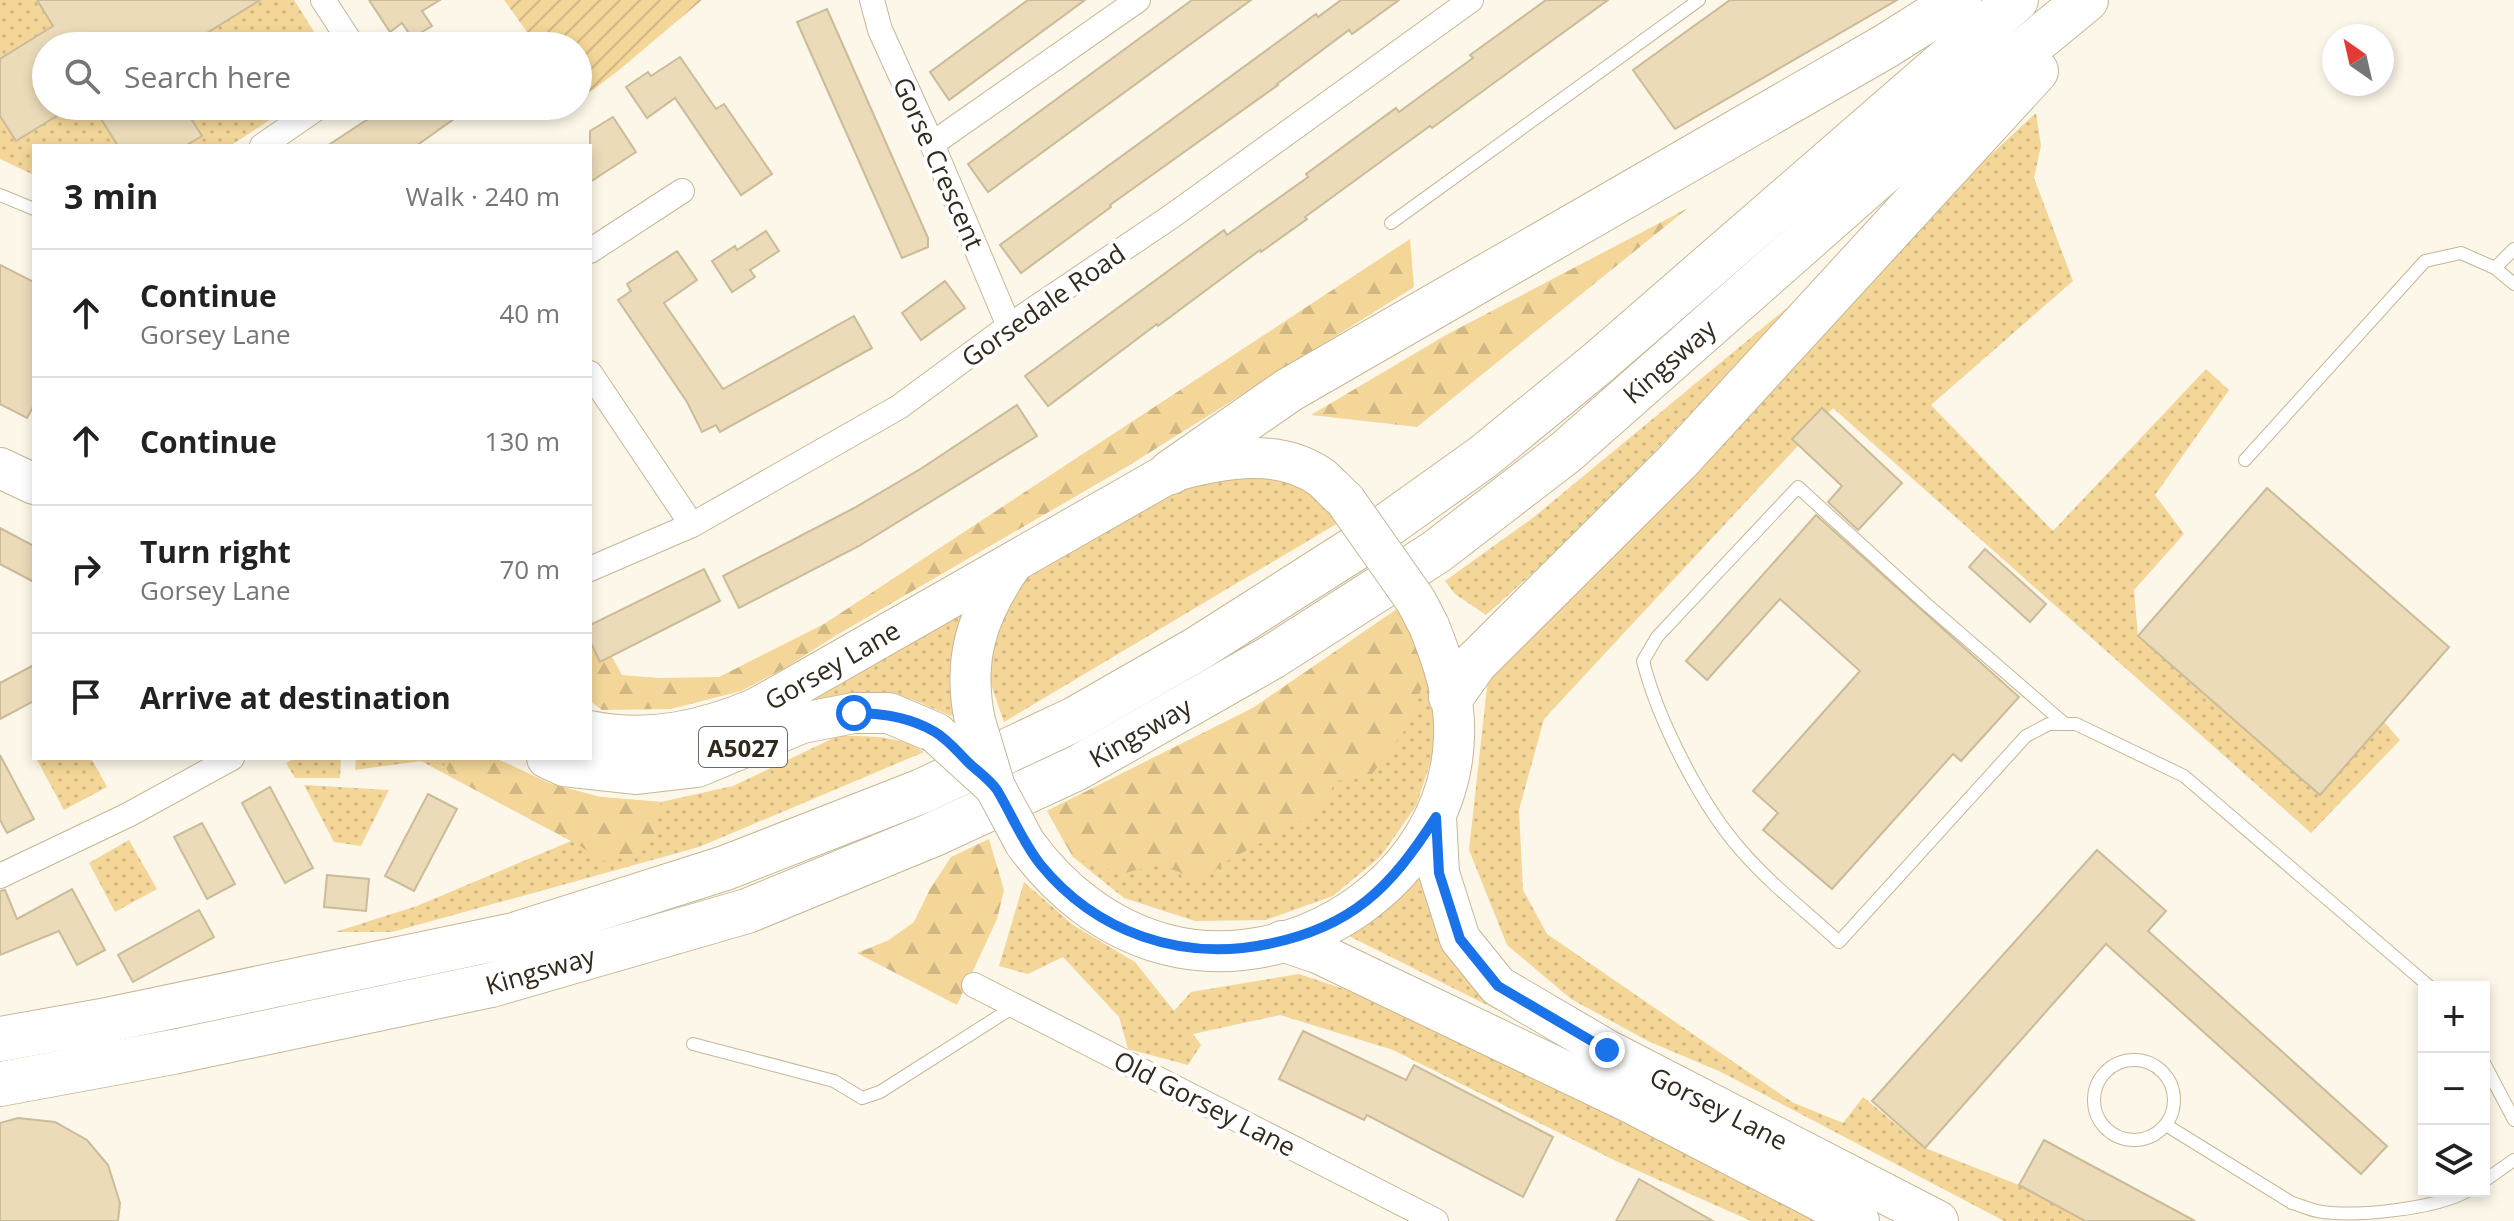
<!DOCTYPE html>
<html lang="en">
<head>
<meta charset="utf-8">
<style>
	:root { --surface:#fff; --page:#f6f6f6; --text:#222; --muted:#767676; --line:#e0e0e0 }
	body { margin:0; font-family:"Open Sans",sans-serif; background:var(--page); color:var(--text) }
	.controls { position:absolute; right:24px; bottom:24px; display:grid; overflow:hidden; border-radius:0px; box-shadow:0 4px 12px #0003 }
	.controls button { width:72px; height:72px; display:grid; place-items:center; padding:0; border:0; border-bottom:2px solid var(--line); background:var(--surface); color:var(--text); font:40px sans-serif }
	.compass { position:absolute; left:2322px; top:24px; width:72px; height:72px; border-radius:50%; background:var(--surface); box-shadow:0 4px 12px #0003; rotate:326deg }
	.stop { position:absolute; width:24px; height:24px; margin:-18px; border:6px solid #1a73e8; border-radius:50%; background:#fff }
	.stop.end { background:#1a73e8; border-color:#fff; box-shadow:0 2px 8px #0008 }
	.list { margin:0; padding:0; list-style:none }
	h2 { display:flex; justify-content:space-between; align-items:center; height:104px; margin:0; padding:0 32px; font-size:34px }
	h2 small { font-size:26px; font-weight:400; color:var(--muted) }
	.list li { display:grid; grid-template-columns:52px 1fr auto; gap:24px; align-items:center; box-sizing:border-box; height:128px; padding:0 32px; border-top:2px solid var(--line) }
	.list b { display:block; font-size:30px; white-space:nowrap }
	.list p { margin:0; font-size:26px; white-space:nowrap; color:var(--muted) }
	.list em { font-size:26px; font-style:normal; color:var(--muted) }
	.icon { flex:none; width:44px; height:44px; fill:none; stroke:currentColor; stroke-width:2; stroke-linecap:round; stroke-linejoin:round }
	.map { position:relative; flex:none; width:2514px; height:1221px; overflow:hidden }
	.search { position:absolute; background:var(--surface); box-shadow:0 4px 12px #0003; left:32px; top:32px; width:560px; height:88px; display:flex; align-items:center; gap:20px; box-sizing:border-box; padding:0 28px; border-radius:44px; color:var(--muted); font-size:30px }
	.panel { position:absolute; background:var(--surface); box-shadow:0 4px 12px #0003; left:32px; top:144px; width:560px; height:616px; border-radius:0px }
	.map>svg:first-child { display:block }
	.grass { fill:url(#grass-dots) }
	.forest { fill:url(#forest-firs) }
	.garden { fill:url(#garden-furrows) }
	.building { fill:#ebdbb9; stroke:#cabb99; stroke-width:2 }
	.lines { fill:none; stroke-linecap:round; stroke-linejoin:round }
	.lane-casing { stroke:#c6b795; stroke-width:14 }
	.street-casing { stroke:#c6b795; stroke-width:26 }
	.primary-casing { stroke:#c6b795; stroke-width:42 }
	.highway-casing { stroke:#c6b795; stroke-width:46 }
	.lane { stroke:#fff; stroke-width:12 }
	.street { stroke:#fff; stroke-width:24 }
	.primary { stroke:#fff; stroke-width:40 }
	.highway { stroke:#fff; stroke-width:44 }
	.primary-bridge-casing { stroke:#c6b795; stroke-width:42; stroke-linecap:butt }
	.primary-bridge { stroke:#fff; stroke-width:40 }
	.route { stroke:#1a73e8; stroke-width:10 }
	.labels { text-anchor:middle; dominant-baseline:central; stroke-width:8; stroke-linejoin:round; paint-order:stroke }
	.shield { fill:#fff; stroke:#6f6a61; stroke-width:2 }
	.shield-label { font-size:24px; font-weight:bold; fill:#312a1d }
	.street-label { font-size:26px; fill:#312a1d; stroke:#fff }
</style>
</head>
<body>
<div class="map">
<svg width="2514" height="1221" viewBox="0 0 2514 1221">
	<defs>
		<pattern id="grass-dots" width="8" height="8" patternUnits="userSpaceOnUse" patternTransform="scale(2)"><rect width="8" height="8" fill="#f3d698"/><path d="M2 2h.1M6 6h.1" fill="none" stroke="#d1b883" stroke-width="1.8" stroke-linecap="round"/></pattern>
		<pattern id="forest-firs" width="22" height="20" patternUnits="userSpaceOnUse" patternTransform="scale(2)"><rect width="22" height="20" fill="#f3d698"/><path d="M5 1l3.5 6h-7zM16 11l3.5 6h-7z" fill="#d1b883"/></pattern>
		<pattern id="garden-furrows" width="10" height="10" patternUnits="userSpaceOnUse" patternTransform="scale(2)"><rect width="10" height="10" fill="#f3d698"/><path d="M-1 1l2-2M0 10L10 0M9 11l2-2" fill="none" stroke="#d1b883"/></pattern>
	</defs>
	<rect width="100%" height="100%" fill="#fdf7e9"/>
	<g class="grass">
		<polygon points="0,0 37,0 53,26 0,59"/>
		<polygon points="234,0 294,0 323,46 186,46"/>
		<polygon points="73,106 93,106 118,146 34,146 34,175 0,159 0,116 16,141"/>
		<polygon points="183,106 291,106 230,146 185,146 201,135"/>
		<polygon points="2036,113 2041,146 2034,178 2073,281 1931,405 2053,531 2206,369 2229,390 2155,495 2184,534 2134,590 2138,636 2320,795 2384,722 2400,740 2311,833 1833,408 1544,719 1519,810 1523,890 1547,934 1792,1102 1843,1123 1863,1097 1925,1148 2019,1185 2085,1221 2004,1221 1721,1072 1648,1041 1571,999 1507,945 1469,850 1488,678 1985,160"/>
		<path d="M1794,302C1694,410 1596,519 1486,615L1455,594L1445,581L1534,517Z"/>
		<polygon points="1284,472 1343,520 1004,722 989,679 997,622 1031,571 1189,477"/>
		<polygon points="970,601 961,709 951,716 911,699 862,694 773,718"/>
		<polygon points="1403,605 1430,665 1438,740 1416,806 1381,856 1333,896 1266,920 1195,921 1124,898 1073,857 1047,811 1253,708"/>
		<path d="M838,736C867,736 899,735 924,752L699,847L392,932H335L417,906L571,841L421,761L355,770L356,758H495L551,784L600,797L661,802L733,786Z"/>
		<polygon points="36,758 91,758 107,787 64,810"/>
		<polygon points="295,758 341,758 340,778 295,778 286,763"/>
		<polygon points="304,785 389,790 361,846 334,842"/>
		<polygon points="129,840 157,889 115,912 89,863"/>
		<polygon points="1428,860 1502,1005 1501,1012 1349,936 1347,931"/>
		<polygon points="1024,882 1073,925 1135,962 1174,1011 1191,992 1299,974 1374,999 1825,1221 1751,1221 1616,1161 1393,1050 1280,1015 1193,1034 1201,1045 1188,1065 1128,1049 1119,1017 1063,957 1028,974 999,966"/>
	</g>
	<g class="forest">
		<polygon points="1688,208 1417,427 1311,415 1446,335"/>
		<polygon points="1410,239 1414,287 1128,466 835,636 785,668 741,691 671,709 602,710 590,701 590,617 622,675 659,678 719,677 824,624"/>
		<polygon points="1403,605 1430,665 1408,726 1370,777 1336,781 1318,812 1225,862 1202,882 1160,864 1121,874 1073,857 1047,811 1253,708"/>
		<polygon points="441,758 495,758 551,784 600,797 661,802 655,833 629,857 603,861 572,841 451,777"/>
		<polygon points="989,839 1004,890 997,919 957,1005 857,953 889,940 914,922 930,889 951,857"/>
	</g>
	<polygon class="garden" points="504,0 702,0 618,71 578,101 578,46 537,46"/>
	<g class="building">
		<polygon points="37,0 260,0 186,46 46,46 46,106 73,106 16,141 0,116 0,59 53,26"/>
		<polygon points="369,0 440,0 422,11 432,26 412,38 402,23 390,32"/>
		<polygon points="1028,0 1085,0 949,100 930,72"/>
		<polygon points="1192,0 1251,0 988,192 968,164"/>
		<polygon points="1341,0 1399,0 1352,34 1349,30 1277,84 1278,85 1110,205 1111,207 1021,273 1000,245 1316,14 1318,17"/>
		<polygon points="1546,0 1608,0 1432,128 1430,126 1394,152 1305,217 1307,219 1261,252 1260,250 1158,326 1157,324 1048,406 1025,376 1224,230 1227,235 1308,177 1306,174 1396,108 1399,112 1418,98 1473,58 1470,55"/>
		<polygon points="1730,0 1897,0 1675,129 1633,70"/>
		<polygon points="827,9 928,238 928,247 902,258 797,22"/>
		<polygon points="680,57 716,109 724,104 772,174 741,195 675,98 647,118 626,87 648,72 651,76"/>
		<polygon points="93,106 183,106 202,136 185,146 118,146"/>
		<polygon points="388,106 472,106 416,146 327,146"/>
		<polygon points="613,117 636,152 590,182 590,131"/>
		<polygon points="766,231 779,251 750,270 755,277 732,292 712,261 735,246 737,250"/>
		<polygon points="677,251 697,280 664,303 723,389 854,316 872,348 720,432 716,425 702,432 687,402 618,300 631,291 627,284"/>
		<polygon points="0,265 34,282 34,405 27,418 0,404"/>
		<polygon points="945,281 965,308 921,340 902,313"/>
		<polygon points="1017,405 1037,436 859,546 739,608 723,576 854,508 922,468"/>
		<polygon points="1822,408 1902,483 1858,530 1828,502 1842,486 1792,439"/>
		<polygon points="2267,488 2449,647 2320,795 2138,636"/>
		<polygon points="1816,515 2019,697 1961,761 1953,754 1832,889 1763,830 1778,813 1753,791 1860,671 1780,599 1707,680 1686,661"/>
		<polygon points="0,528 34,546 34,582 0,564"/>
		<polygon points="1985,549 2046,604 2030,622 1969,567"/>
		<polygon points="704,569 720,601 600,662 590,641 590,625"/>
		<polygon points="34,665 34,701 0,719 0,683"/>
		<polygon points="0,755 34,819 7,833 0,820"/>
		<polygon points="270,787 313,868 285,883 242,803"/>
		<polygon points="428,794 457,809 414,891 385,876"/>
		<polygon points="202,823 235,884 207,899 174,837"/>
		<polygon points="2097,850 2166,911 2148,931 2387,1146 2361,1174 2106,944 1925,1148 1872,1101"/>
		<polygon points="327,875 369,879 366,911 324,907"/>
		<polygon points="72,889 105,950 77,965 59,931 0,955 0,891 5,890 17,919"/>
		<polygon points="199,910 214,937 133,982 118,955"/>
		<polygon points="1303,1031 1406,1080 1414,1065 1553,1137 1523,1197 1367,1115 1364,1120 1279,1079"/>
		<polygon points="18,1118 55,1122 87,1140 108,1165 120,1203 118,1221 0,1221 0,1123"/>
		<polygon points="2044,1140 2195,1221 2085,1221 2019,1185"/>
		<polygon points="1639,1179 1713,1221 1616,1221"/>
	</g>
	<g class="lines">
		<defs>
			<g id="lane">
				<polyline points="0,195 34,209"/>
				<polyline points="1391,223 1699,0"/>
				<polyline points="2495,268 2514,249"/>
				<polyline points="2245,460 2425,261 2461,253 2495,268 2514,284"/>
				<path d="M2065,724L1924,602L1798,487L1657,637L1643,661C1658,720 1701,805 1741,850C1770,884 1807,912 1839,942L2026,736L2049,724H2076L2184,776L2430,987"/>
				<polyline points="693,1044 834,1081 862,1098 880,1092 1015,1006"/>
				<circle cx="2134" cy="1100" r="40"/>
				<polyline points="2484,1063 2514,1120"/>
				<path d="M2166,1125L2292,1203C2300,1205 2308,1209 2317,1211C2351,1218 2436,1209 2467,1191"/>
				<polyline points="2484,1181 2514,1160"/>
			</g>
			<g id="street">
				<polyline points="323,0 353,46"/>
				<polyline points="872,0 880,30 932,144 1009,326"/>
				<polyline points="932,144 1138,0"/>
				<polyline points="262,146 320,106"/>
				<polyline points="590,251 682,191"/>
				<polyline points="590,373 692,525"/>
				<polyline points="590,569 692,525 899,407 1009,326 1172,216 1471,0"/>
				<polyline points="0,876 128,815 232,758"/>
				<polyline points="974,985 1436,1221"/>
			</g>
			<g id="primary">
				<polyline points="0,468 34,484"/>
				<path d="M975,721C962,659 977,615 1012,564"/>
				<path d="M590,731C648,743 703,731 757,708L1171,472C1219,459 1278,446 1322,478C1330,485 1337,493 1345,500"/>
				<polyline points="547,758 564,766 637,774 697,767 802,723 854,713 889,713 936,733"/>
				<polyline points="1436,817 1439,873 1460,939 1498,986 1607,1050 1938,1221"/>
				<path d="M1025,843C1059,890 1106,928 1164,944C1297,980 1449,878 1454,738C1456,699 1443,661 1429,626"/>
				<polyline points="1282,941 1320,954 1629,1102 1859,1221"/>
			</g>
			<g id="highway">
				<polyline points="1171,472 1289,390 1886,46 1959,0"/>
				<polyline points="1451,697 1475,663 1678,461 2036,71"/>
				<polyline points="0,1039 102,1021 514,935 725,868 922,791 1075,719 1197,649 1354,549 1483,457 1599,362 2016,0"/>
				<polyline points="0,1084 173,1052 491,985 747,911 932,835 1077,768 1272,657 1436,552 1566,452 1975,91 2086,0"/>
			</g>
		</defs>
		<use href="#lane" class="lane-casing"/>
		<use href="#street" class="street-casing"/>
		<use href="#primary" class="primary-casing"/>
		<use href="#highway" class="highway-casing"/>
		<use href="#lane" class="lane"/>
		<use href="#street" class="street"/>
		<use href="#primary" class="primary"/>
		<use href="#highway" class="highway"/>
		<defs>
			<g id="primary-bridge">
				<polyline points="1345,500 1416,601 1429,626"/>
				<polyline points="975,721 995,787 1025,843"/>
				<polyline points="936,733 992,784"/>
			</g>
		</defs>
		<use href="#primary-bridge" class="primary-bridge-casing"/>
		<use href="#primary-bridge" class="primary-bridge"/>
	</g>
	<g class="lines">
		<path class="route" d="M854,713C883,713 910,717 935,732C949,740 960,755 971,765C980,773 991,781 997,790C1012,815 1022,841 1040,864C1096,933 1182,962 1268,944C1353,927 1391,887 1436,817L1439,873L1460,939L1498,986L1607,1050"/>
	</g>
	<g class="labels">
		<rect class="shield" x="699" y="727" width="88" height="40" rx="6"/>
		<g class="shield-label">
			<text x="743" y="747">A5027</text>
		</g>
		<g class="street-label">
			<text transform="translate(939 163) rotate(66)">Gorse Crescent</text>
			<text transform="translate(1043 305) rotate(-35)">Gorsedale Road</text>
			<text transform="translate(1669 361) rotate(-41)">Kingsway</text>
			<text transform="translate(832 665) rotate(-30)">Gorsey Lane</text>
			<text transform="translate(1140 732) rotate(-30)">Kingsway</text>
			<text transform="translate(540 970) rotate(-16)">Kingsway</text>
			<text transform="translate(1205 1103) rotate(27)">Old Gorsey Lane</text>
			<text transform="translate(1719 1108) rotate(27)">Gorsey Lane</text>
		</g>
	</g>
</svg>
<div class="controls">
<button>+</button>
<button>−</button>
<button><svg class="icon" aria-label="layers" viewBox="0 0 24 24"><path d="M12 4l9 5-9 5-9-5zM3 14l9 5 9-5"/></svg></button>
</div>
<svg class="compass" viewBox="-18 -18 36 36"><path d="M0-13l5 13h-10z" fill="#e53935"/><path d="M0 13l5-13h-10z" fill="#767676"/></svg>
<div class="stop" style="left:854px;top:713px"></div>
<div class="stop end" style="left:1607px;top:1050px"></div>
<div class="search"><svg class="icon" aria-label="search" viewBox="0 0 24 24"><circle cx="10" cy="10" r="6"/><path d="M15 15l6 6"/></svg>Search here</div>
<section class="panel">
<h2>3 min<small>Walk · 240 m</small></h2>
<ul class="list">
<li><svg class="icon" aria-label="ahead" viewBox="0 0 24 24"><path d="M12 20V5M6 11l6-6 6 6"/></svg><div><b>Continue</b><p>Gorsey Lane</p></div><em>40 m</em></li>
<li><svg class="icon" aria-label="ahead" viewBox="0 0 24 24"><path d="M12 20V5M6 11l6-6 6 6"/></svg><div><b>Continue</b></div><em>130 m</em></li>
<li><svg class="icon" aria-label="right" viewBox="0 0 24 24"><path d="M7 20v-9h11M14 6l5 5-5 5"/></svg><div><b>Turn right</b><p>Gorsey Lane</p></div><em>70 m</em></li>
<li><svg class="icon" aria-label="arrive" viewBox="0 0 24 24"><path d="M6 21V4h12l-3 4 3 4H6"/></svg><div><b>Arrive at destination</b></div></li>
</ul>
</section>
</div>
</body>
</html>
